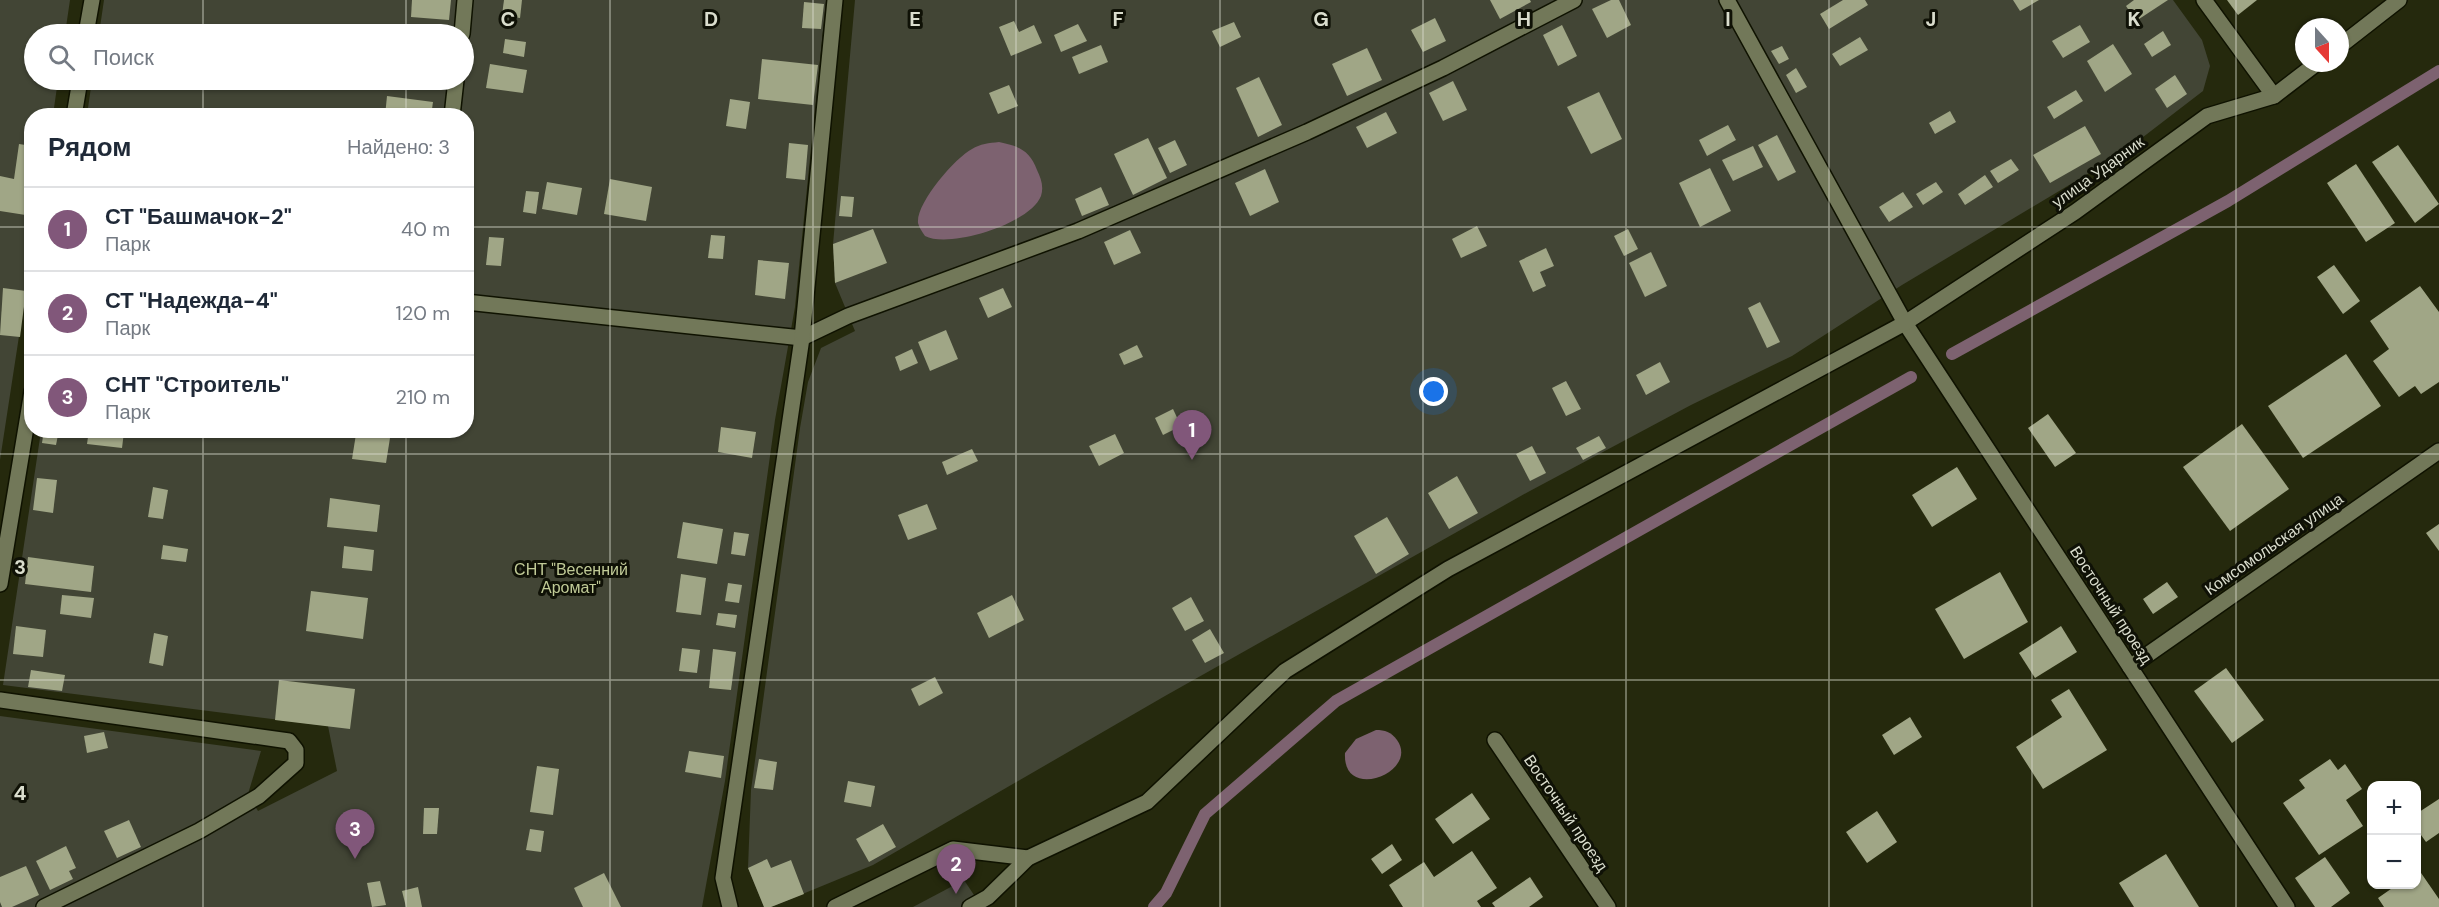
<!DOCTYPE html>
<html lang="ru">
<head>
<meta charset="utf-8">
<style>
	:root { --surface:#fff; --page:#f6f6f7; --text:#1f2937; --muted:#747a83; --line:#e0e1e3; --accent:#81577a }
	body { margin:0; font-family:"DM Sans",sans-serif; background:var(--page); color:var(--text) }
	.controls { position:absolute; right:18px; bottom:18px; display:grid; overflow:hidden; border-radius:12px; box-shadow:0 2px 4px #0004 }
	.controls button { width:54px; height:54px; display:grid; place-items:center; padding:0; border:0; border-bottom:2px solid var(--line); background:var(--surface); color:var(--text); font:30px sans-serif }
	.compass { position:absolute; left:2295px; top:18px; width:54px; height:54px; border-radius:50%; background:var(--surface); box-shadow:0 2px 4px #0004; rotate:159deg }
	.you { position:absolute; left:1434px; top:392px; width:21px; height:21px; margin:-15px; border:4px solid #fff; border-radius:50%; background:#1a73e8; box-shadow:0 0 0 9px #1a73e833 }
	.badge { display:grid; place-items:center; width:39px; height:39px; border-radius:50%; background:var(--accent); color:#fff; font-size:20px; font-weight:700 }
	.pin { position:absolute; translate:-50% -50px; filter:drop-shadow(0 2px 3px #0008) }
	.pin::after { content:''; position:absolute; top:32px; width:21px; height:18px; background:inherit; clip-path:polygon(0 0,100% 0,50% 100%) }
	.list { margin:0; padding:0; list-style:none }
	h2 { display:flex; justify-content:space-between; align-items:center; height:78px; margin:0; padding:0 24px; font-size:26px }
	h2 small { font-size:20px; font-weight:400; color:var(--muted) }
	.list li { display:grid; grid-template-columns:39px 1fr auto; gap:18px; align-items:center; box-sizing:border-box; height:84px; padding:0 24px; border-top:2px solid var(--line) }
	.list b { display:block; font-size:22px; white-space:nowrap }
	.list p { margin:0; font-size:20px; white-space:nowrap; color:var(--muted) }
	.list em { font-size:20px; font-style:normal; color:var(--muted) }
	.icon { flex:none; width:33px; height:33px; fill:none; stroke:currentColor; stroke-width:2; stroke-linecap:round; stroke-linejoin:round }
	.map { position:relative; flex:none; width:2439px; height:907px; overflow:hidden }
	.search { position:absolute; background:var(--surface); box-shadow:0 2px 4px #0004; left:24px; top:24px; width:450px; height:66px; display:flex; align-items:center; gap:15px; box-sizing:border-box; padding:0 21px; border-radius:33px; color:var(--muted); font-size:22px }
	.panel { position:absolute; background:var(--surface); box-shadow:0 2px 4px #0004; left:24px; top:108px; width:450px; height:330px; border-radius:24px }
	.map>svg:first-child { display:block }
	.green { fill:#424535 }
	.water { fill:#7d6270 }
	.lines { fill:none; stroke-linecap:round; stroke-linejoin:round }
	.stream { stroke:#7d6270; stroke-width:12 }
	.building { fill:#a0a686 }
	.minor-casing { stroke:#0f1200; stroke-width:18 }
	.minor { stroke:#727859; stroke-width:15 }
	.grid { fill:none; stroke:#daddcd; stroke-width:1.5; stroke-opacity:0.55 }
	.labels { text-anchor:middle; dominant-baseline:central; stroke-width:6; stroke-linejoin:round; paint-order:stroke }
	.street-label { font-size:16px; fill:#daddcd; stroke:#0f1106 }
	.park-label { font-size:16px; fill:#c1cb97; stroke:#0f1106 }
	.grid-label { font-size:20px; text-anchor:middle; font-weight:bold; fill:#daddcd; stroke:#0f1106; stroke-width:6; stroke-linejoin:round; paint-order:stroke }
</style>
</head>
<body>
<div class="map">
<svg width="2439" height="907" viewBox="0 0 2439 907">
	<rect width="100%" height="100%" fill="#25290d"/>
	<g class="green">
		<polygon points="0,0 70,0 65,34 34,34 34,80 58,80 53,115 32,116 31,258 0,460"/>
		<polygon points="104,0 826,0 795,307 775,420 725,781 702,907 0,907 0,716 261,751 248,794 258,811 337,771 328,726 3,685 41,431 466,430 466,116 87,115 92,80 464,80 464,34 99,34"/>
		<polygon points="855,0 2173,0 2202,40 2210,66 2203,91 2121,154 1902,285 1792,356 1691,405 1528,492 1165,696 873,865 771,907 764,907 748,868 751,790 800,428 808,382 821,348 855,331 835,283 833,244"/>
		<polygon points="964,880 982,907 913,907"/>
	</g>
	<g class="water">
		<path d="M999,142C1018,146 1030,150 1037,170C1041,178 1044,187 1041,196C1030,224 949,249 925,236C922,232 919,227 918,223C916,203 955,158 972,149C980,144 989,143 999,142Z"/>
		<path d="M1376,730C1385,730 1391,732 1397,740C1420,772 1342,803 1345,753L1356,739Z"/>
	</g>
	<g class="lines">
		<g class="stream">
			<polyline points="1952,354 2228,201 2439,71"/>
			<polyline points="1154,907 1166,893 1205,814 1336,701 1911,377"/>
		</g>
	</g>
	<g class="building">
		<polygon points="412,0 451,0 449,20 411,17"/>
		<polygon points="504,0 522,0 520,18 502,15"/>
		<polygon points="1490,0 1530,0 1531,2 1500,19"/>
		<polygon points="1611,0 1619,0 1631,25 1607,38 1592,9"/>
		<polygon points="1843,0 1865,0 1868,5 1829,29 1820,14"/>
		<polygon points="2013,0 2039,0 2020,11"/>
		<polygon points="2134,0 2168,0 2136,21 2126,6"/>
		<polygon points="2227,0 2257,0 2238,15"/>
		<polygon points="804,2 824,4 821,29 802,28"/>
		<polygon points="1435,18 1446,41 1423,52 1411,30"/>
		<polygon points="1014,21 1019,32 1034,25 1042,43 1011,56 999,27"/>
		<polygon points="1234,22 1241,37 1220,47 1212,31"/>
		<polygon points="1078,24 1087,41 1061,52 1054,35"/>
		<polygon points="1562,25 1577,56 1558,66 1543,35"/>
		<polygon points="2080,25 2090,42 2063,58 2052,41"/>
		<polygon points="2163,31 2171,45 2152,57 2144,44"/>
		<polygon points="1860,37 1868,50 1840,66 1832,54"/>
		<polygon points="505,39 526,42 524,57 503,53"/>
		<polygon points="2113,44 2132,74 2105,92 2087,61"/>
		<polygon points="1101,45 1108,62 1079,74 1072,57"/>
		<polygon points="1782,46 1789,59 1779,64 1771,51"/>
		<polygon points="1367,48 1382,80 1347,96 1332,64"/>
		<polygon points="762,59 818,65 813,105 758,99"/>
		<polygon points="490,64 527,70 523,93 486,88"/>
		<polygon points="1796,68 1807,87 1796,93 1786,75"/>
		<polygon points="2175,75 2187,94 2167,108 2155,89"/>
		<polygon points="1259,77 1282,125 1258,137 1236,88"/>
		<polygon points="1453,81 1467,110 1443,121 1429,93"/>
		<polygon points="1009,85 1018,106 998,114 989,93"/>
		<polygon points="2076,90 2083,101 2054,119 2047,107"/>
		<polygon points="1599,92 1622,139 1591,154 1567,107"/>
		<polygon points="387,96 433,102 431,116 385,116"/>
		<polygon points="730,99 750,102 746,129 726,126"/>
		<polygon points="1950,111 1956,122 1935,134 1929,123"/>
		<polygon points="1386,112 1397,133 1367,148 1356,127"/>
		<polygon points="1728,125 1736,140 1707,156 1699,140"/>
		<polygon points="2085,126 2101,154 2050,183 2033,155"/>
		<polygon points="1777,135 1796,172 1778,181 1758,145"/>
		<polygon points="1148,138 1167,178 1133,195 1114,154"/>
		<polygon points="1175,140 1187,165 1170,173 1158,148"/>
		<polygon points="789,143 808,145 805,180 786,178"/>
		<polygon points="19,144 32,146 32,216 0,211 0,176 14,179"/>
		<polygon points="2398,145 2439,204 2415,223 2372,162"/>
		<polygon points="1753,146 1763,167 1733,181 1722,160"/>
		<polygon points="2011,159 2019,170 1998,183 1990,171"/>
		<polygon points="2356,164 2395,223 2366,242 2327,183"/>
		<polygon points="1710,168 1731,211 1700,227 1679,183"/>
		<polygon points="1265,169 1279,202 1250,216 1235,183"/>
		<polygon points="1985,175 1993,187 1965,205 1958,194"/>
		<polygon points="610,179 652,187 646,221 604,214"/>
		<polygon points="547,182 582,188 577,215 542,209"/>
		<polygon points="1936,182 1943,192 1923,205 1916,194"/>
		<polygon points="1101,187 1109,205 1082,216 1075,199"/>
		<polygon points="526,191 539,192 536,214 523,212"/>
		<polygon points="1903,192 1913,207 1889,222 1879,207"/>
		<polygon points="841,196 854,197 852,217 839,216"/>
		<polygon points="1477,226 1487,246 1461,258 1452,239"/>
		<polygon points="873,229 887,263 835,283 833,244"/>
		<polygon points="1628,229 1638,249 1624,256 1614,236"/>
		<polygon points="1130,230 1141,253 1114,265 1104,242"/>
		<polygon points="711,235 725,236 723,259 708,258"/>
		<polygon points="489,237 504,238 501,266 486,265"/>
		<polygon points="1546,248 1554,266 1540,272 1546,286 1533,292 1519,261"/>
		<polygon points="1651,252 1667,286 1645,297 1629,263"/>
		<polygon points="758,260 789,263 785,299 755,295"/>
		<polygon points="2334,265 2360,301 2343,314 2317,277"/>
		<polygon points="2420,286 2439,312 2439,382 2421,394 2415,386 2399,397 2373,361 2389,349 2370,321"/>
		<polygon points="3,288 26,291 20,337 0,335"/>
		<polygon points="1003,288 1012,307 988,318 979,298"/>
		<polygon points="1760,302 1780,342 1767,348 1748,308"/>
		<polygon points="946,330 958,359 930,371 918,342"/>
		<polygon points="1137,345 1143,357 1124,365 1119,354"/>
		<polygon points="912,349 918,363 900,371 895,357"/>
		<polygon points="2346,354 2381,406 2303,458 2268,406"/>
		<polygon points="1660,362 1670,382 1646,395 1636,375"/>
		<polygon points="1566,381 1581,409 1566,416 1552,388"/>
		<polygon points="1173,409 1181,426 1163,435 1155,418"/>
		<polygon points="2048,414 2076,453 2055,467 2028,428"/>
		<polygon points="2242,424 2289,489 2230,531 2183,467"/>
		<polygon points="721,427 756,432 752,458 718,452"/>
		<polygon points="44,430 59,430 56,445 42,443"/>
		<polygon points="89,430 124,432 122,448 87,444"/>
		<polygon points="356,434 390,438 386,463 352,459"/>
		<polygon points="1115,434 1124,453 1099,466 1089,446"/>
		<polygon points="1599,436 1606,448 1583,460 1576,448"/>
		<polygon points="1532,446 1546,473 1530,481 1516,454"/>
		<polygon points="972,449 978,461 947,475 942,462"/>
		<polygon points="1957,467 1977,499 1932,527 1912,495"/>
		<polygon points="1457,476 1478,513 1449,529 1428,493"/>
		<polygon points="37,478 57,480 53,513 33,510"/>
		<polygon points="153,487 168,490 163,519 148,517"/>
		<polygon points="330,498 380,505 377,532 327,527"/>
		<polygon points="927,504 937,529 908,540 898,515"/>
		<polygon points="1387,517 1409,554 1376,574 1354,536"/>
		<polygon points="683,522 723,529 717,564 677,558"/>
		<polygon points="2439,524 2439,551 2426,533"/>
		<polygon points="734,532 749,534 745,556 731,554"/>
		<polygon points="163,545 188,549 186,562 161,559"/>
		<polygon points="344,546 374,550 372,571 342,568"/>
		<polygon points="28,557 94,566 91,592 25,584"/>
		<polygon points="2000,572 2028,622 1964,659 1935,609"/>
		<polygon points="681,574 706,578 701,615 676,612"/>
		<polygon points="2167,582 2178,597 2153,614 2143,599"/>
		<polygon points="728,583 742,585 739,603 725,601"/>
		<polygon points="311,591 368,598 363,639 306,631"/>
		<polygon points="62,595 94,598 91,618 60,614"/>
		<polygon points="1012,595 1024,620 989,638 977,613"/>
		<polygon points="1191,597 1204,621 1185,631 1172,608"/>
		<polygon points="718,613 737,615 735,628 716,625"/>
		<polygon points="16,626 46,630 43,657 13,654"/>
		<polygon points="2061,626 2077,652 2035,678 2019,653"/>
		<polygon points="1210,629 1224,653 1205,663 1192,640"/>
		<polygon points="154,633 168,636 163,666 149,663"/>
		<polygon points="682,648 700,650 697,673 679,671"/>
		<polygon points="713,649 736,652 731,690 709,688"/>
		<polygon points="2226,668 2264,720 2232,743 2194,691"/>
		<polygon points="31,670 65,675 62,691 28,687"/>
		<polygon points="935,677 943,693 919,706 911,689"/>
		<polygon points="279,680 355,689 350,729 275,720"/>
		<polygon points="2069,689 2107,750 2043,789 2016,747 2062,717 2051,700"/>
		<polygon points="1910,717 1922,737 1894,755 1882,735"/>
		<polygon points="104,732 108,748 87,753 84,736"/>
		<polygon points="689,751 724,756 721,778 685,772"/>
		<polygon points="759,759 777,762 773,790 754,788"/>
		<polygon points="2330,759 2338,770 2345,764 2362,789 2346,800 2363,826 2319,855 2283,803 2305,788 2299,780"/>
		<polygon points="537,766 559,769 553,815 530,812"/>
		<polygon points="848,781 875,786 871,807 844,802"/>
		<polygon points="1472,793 1490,819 1453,844 1435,819"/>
		<polygon points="2439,799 2439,833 2426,842 2416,828 2416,814"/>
		<polygon points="424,808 439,808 437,834 423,834"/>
		<polygon points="1877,811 1897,842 1867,863 1846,832"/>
		<polygon points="129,820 141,847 117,858 104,831"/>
		<polygon points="883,824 896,847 869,862 856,839"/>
		<polygon points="530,829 544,831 541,852 526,850"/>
		<polygon points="1392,844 1402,860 1382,874 1371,859"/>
		<polygon points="66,846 76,868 69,871 73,879 50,890 36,861"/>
		<polygon points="1472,851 1497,888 1477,901 1481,907 1403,907 1389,885 1424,862 1434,877"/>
		<polygon points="2166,854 2199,907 2134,907 2119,883"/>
		<polygon points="2325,857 2350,893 2331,907 2315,907 2295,878"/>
		<polygon points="767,859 771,868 791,860 804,894 771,907 764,907 748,868"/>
		<polygon points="26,866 39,895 12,907 2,907 0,902 0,877"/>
		<polygon points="2419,870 2439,899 2439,907 2384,907 2378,898 2398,884 2416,884 2416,871"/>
		<polygon points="604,873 621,907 583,907 574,888"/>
		<polygon points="1530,877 1543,897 1529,907 1495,907 1492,903"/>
		<polygon points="380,881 386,905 372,907 367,883"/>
		<polygon points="418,887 422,907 406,907 402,891"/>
	</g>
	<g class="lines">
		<defs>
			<g id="minor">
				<polyline points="1727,0 1905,323 2287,907"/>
				<polyline points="2204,0 2274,96"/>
				<polyline points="86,34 92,0"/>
				<polyline points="462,34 465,0"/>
				<polyline points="2340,46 2399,0"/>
				<polyline points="74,116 80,80"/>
				<polyline points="452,116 456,80"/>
				<polyline points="466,302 802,338 848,316 1078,231 1307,132 1443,68 1574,0"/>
				<polyline points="0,584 32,391"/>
				<polyline points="2130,667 2439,451"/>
				<polyline points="0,700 289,741 296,750 296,763 259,796 199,831 44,907"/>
				<polyline points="1495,740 1608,907"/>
				<polyline points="730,907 723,878 802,338 835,0"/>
				<polyline points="835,907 953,849 1028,858"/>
				<polyline points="970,907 988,897 1028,858 1147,802 1285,671 1448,569 1905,323 2075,212 2207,116 2274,96 2317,63"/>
			</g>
		</defs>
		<use href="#minor" class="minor-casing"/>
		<use href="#minor" class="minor"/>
	</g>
	<path class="grid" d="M203,0V34M406,0V34M610,0V907M813,0V907M1016,0V907M1220,0V907M1423,0V907M1626,0V907M1829,0V907M2032,0V907M2236,0V907M203,80V116M406,80V116M0,227H32M466,227H2439M203,430V907M406,430V907M0,454H2439M0,680H2439"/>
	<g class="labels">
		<g class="street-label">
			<text transform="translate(2098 172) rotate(-36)">улица Ударник</text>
			<text transform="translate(2274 544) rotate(-35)">Комсомольская улица</text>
			<text transform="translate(2111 605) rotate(57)">Восточный проезд</text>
			<text transform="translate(1566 813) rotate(56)">Восточный проезд</text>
		</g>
		<g class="park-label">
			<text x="571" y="569">СНТ "Весенний<tspan x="571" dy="18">Аромат"</tspan></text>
		</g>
	</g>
	<g class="grid-label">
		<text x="508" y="26">C</text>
		<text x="711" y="26">D</text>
		<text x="915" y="26">E</text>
		<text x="1118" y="26">F</text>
		<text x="1321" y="26">G</text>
		<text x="1524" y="26">H</text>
		<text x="1728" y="26">I</text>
		<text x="1931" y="26">J</text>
		<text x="2134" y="26">K</text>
		<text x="20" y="574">3</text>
		<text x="20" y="800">4</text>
	</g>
</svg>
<div class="controls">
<button>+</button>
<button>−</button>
</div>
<svg class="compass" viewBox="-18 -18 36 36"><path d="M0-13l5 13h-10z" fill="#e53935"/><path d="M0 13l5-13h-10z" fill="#747a83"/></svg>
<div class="you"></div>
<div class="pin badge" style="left:1192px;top:460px">1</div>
<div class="pin badge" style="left:956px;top:894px">2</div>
<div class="pin badge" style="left:355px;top:859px">3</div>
<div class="search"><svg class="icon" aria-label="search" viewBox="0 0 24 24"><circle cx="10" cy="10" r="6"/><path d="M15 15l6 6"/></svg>Поиск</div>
<section class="panel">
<h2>Рядом<small>Найдено: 3</small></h2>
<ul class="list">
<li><span class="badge">1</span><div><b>СТ &quot;Башмачок-2&quot;</b><p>Парк</p></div><em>40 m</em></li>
<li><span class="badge">2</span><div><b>СТ &quot;Надежда-4&quot;</b><p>Парк</p></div><em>120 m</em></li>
<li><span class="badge">3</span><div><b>СНТ &quot;Строитель&quot;</b><p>Парк</p></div><em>210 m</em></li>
</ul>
</section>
</div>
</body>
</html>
